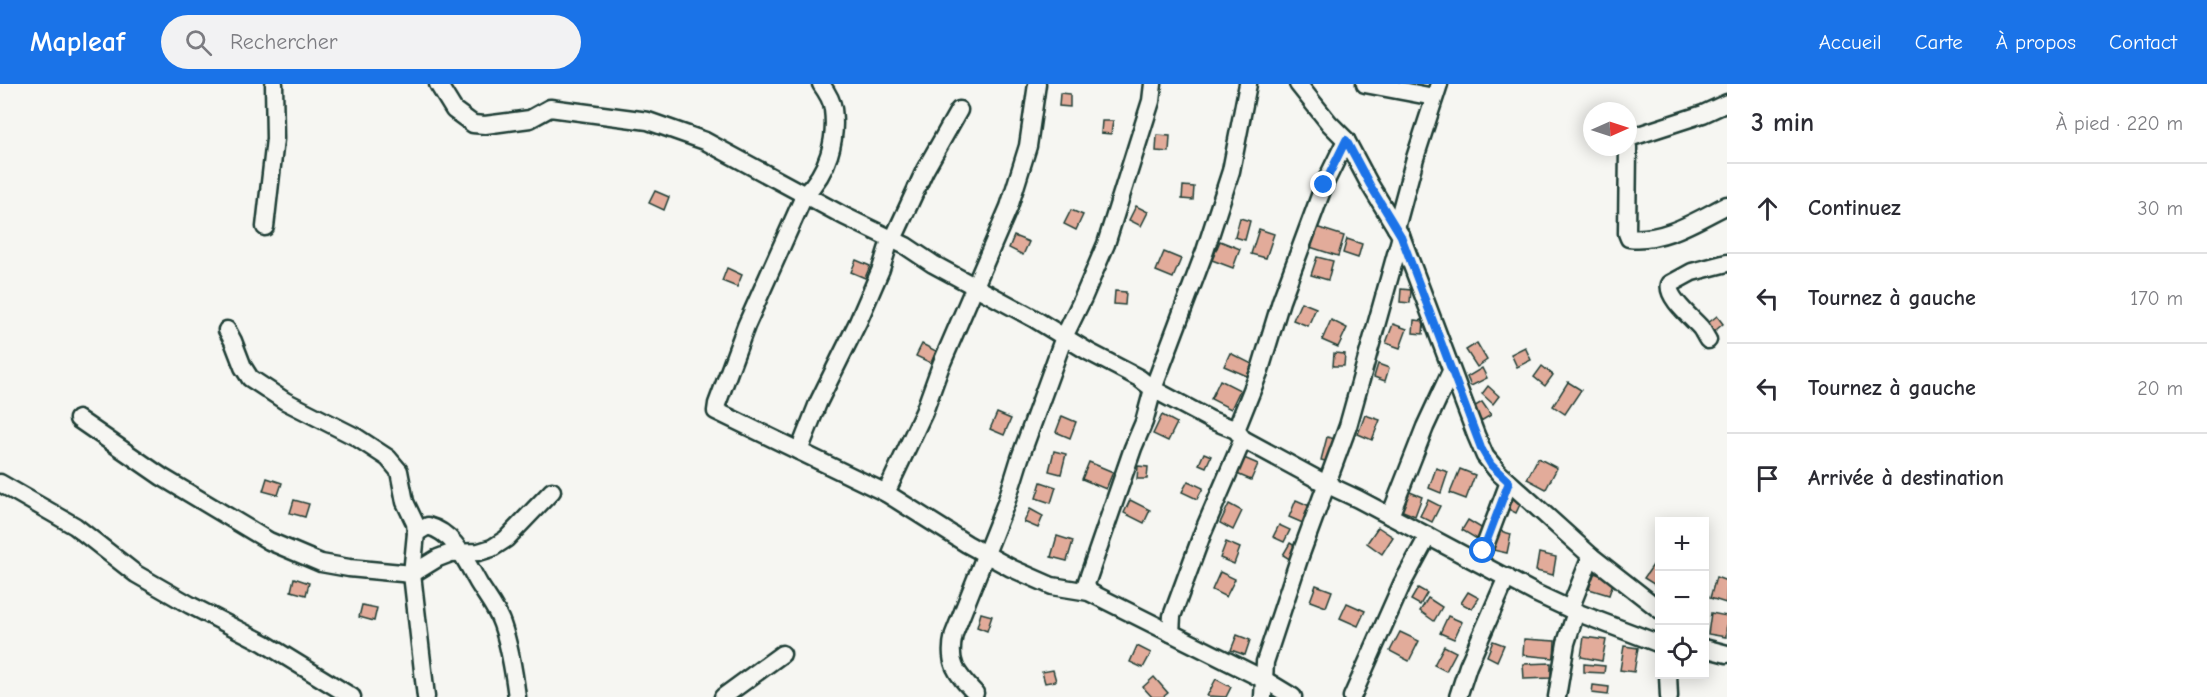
<!DOCTYPE html>
<html lang="fr">
<meta charset="utf-8">
<style>
:root{--surface:#fff;--page:#f2f2f3;--text:#2b2b33;--muted:#7c7c81;--line:#e1e1e2;--accent:#1a73e8}
body{margin:0;font-family:"Comic Neue",sans-serif;background:var(--page);color:var(--text)}
.controls{position:absolute;right:18px;bottom:18px;display:grid;overflow:hidden;border-radius:0px;box-shadow:0 3px 15px #0003}
.controls button{width:54px;height:54px;display:grid;place-items:center;padding:0;border:0;border-bottom:2px solid var(--line);background:var(--surface);color:var(--text);font:30px sans-serif}
.compass{position:absolute;left:1583px;top:18px;width:54px;height:54px;border-radius:50%;background:var(--surface);box-shadow:0 3px 15px #0003;rotate:87deg}
.stop{position:absolute;width:18px;height:18px;margin:-14px;border:4px solid #1a73e8;border-radius:50%;background:#fff}
.stop.end{background:#1a73e8;border-color:#fff;box-shadow:0 2px 6px #0008}
.list{margin:0;padding:0;list-style:none}
h2{display:flex;justify-content:space-between;align-items:center;height:78px;margin:0;padding:0 24px;font-size:26px}
h2 small{font-size:20px;font-weight:400;color:var(--muted)}
.list li{display:grid;grid-template-columns:39px 1fr auto;gap:18px;align-items:center;box-sizing:border-box;height:90px;padding:0 24px;border-top:2px solid var(--line)}
.list b{display:block;font-size:22px;white-space:nowrap}
.list em{font-size:20px;font-style:normal;color:var(--muted)}
.icon{flex:none;width:33px;height:33px;fill:none;stroke:currentColor;stroke-width:2;stroke-linecap:round;stroke-linejoin:round}
.map{position:relative;flex:none;width:1727px;height:613px;overflow:hidden}
header{display:flex;align-items:center;gap:36px;box-sizing:border-box;height:84px;padding:0 30px;background:var(--accent);color:#fff}
header strong{font-size:28px}
nav{display:flex;gap:33px;margin-inline-start:auto;font-size:21px}
.search{width:420px;height:54px;background:var(--page);display:flex;align-items:center;gap:15px;box-sizing:border-box;padding:0 21px;border-radius:33px;color:var(--muted);font-size:22px}
main{display:flex}
aside{flex:1;background:var(--surface)}
.map>svg:first-child{display:block}
.building{fill:#e2ab9a;stroke:#1f3d34;stroke-width:1.5}
.lines{fill:none;stroke-linecap:round;stroke-linejoin:round}
.minor-casing{stroke:#1f3d34;stroke-width:21}
.minor{stroke:#f6f6f2;stroke-width:16}
.route{stroke:#1a73e8;stroke-width:8}
</style>
<header>
<strong>Mapleaf</strong>
<div class="search"><svg class="icon" aria-label="search" viewBox="0 0 24 24"><circle cx="10" cy="10" r="6"/><path d="M15 15l6 6"/></svg>Rechercher</div>
<nav><a>Accueil</a><a>Carte</a><a>À propos</a><a>Contact</a></nav>
</header>
<main>
<div class="map">
<svg width="1727" height="613" viewBox="0 0 1727 613">
<rect width="100%" height="100%" fill="#f6f6f2"/>
<filter id="ink" filterUnits="userSpaceOnUse"><feTurbulence type="fractalNoise" baseFrequency=".0167" numOctaves="2"/><feDisplacementMap in="SourceGraphic" scale="12" xChannelSelector="R" yChannelSelector="G"/><feConvolveMatrix kernelMatrix="1 2 1 2 8 2 1 2 1" color-interpolation-filters="sRGB"/></filter>
<g filter="url(#ink)">
<g class="building">
<path d="M1060,9L1070,10V23L1059,22Z"/>
<path d="M1102,37H1113L1111,50L1101,49Z"/>
<path d="M1157,51L1170,52L1169,68L1156,67Z"/>
<path d="M1183,102L1194,103L1193,116L1182,115Z"/>
<path d="M655,107L669,113L664,126L649,119Z"/>
<path d="M1136,122L1148,128L1141,142L1129,136Z"/>
<path d="M1071,126L1083,131L1076,146L1064,140Z"/>
<path d="M1240,134L1250,137L1245,156L1235,153Z"/>
<path d="M1316,143L1344,152L1338,172L1310,163Z"/>
<path d="M1259,145L1274,150L1266,174L1251,170Z"/>
<path d="M1014,152L1029,158L1023,171L1009,164Z"/>
<path d="M1347,155L1362,160L1358,174L1343,169Z"/>
<path d="M1220,157L1240,165L1233,184L1212,176Z"/>
<path d="M1164,168L1181,175L1173,194L1156,187Z"/>
<path d="M1317,173L1333,177L1328,196L1311,191Z"/>
<path d="M856,176L870,182L865,194L851,188Z"/>
<path d="M727,184L742,191L737,203L722,197Z"/>
<path d="M1401,205L1411,206L1410,219L1400,218Z"/>
<path d="M1115,207L1126,208L1125,221L1114,220Z"/>
<path d="M1301,218L1316,224L1308,242L1293,236Z"/>
<path d="M1717,232L1723,240L1710,251L1703,243Z"/>
<path d="M1331,236L1347,244L1338,263L1322,256Z"/>
<path d="M1414,236L1424,237L1423,250L1413,249Z"/>
<path d="M1393,240L1407,245L1400,264L1386,259Z"/>
<path d="M1477,259L1487,276L1477,283L1466,266Z"/>
<path d="M922,260L936,267L931,279L916,272Z"/>
<path d="M1525,263L1531,276L1517,283L1511,270Z"/>
<path d="M1230,269L1252,280L1247,292L1224,282Z"/>
<path d="M1334,269L1345,270L1344,282H1333Z"/>
<path d="M1378,280L1389,284L1385,297L1374,293Z"/>
<path d="M1542,282L1553,291L1545,302L1534,293Z"/>
<path d="M1482,284L1487,294L1471,302L1467,293Z"/>
<path d="M1220,296L1240,306L1231,325L1211,315Z"/>
<path d="M1568,298L1581,306L1565,330L1553,322Z"/>
<path d="M1488,302L1499,312L1493,320L1482,310Z"/>
<path d="M1482,318L1491,331L1481,337L1472,324Z"/>
<path d="M997,329L1011,335L1004,351L990,345Z"/>
<path d="M1162,331L1177,339L1168,357L1153,350Z"/>
<path d="M1365,331L1380,336L1372,356L1358,350Z"/>
<path d="M1062,332L1076,338L1070,354L1056,348Z"/>
<path d="M1327,353L1339,356L1333,379L1321,376Z"/>
<path d="M1054,367L1066,370L1061,390L1049,387Z"/>
<path d="M1204,369L1211,372L1206,383L1199,380Z"/>
<path d="M1244,374L1258,380L1251,396L1237,390Z"/>
<path d="M1538,374L1557,384L1546,405L1527,395Z"/>
<path d="M1089,378L1113,388L1106,405L1082,395Z"/>
<path d="M1138,382L1148,383L1147,395H1137Z"/>
<path d="M1436,384L1448,388L1441,409L1429,404Z"/>
<path d="M1460,385L1475,391L1466,415L1450,409Z"/>
<path d="M267,394L282,399L278,411L263,407Z"/>
<path d="M1188,397L1203,404L1197,415L1182,408Z"/>
<path d="M1041,398L1056,403L1051,419L1036,414Z"/>
<path d="M1405,406L1422,413L1415,432L1398,425Z"/>
<path d="M1508,410L1522,416L1516,429L1502,422Z"/>
<path d="M294,416L309,420L305,433L290,429Z"/>
<path d="M1130,416L1150,426L1144,439L1124,429Z"/>
<path d="M1296,416L1312,423L1305,440L1289,433Z"/>
<path d="M1428,416L1440,422L1432,438L1420,432Z"/>
<path d="M1229,420L1242,427L1233,446L1220,439Z"/>
<path d="M1030,425L1043,432L1038,444L1024,438Z"/>
<path d="M1468,436L1483,445L1477,455L1462,446Z"/>
<path d="M1279,441L1290,446L1284,458L1273,453Z"/>
<path d="M1378,443L1393,453L1382,470L1367,459Z"/>
<path d="M1497,446L1511,450L1507,469L1493,466Z"/>
<path d="M1057,452L1073,457L1067,477L1051,473Z"/>
<path d="M1226,458L1240,464L1234,480L1220,474Z"/>
<path d="M1290,459L1298,464L1291,476L1283,471Z"/>
<path d="M1539,469L1556,473L1553,491L1536,487Z"/>
<path d="M1653,481L1660,485V504L1644,494Z"/>
<path d="M1220,488L1235,495L1226,513L1212,506Z"/>
<path d="M1594,489L1614,496L1609,511L1589,505Z"/>
<path d="M1716,493L1727,497L1726,519L1710,514Z"/>
<path d="M294,494L309,499L306,511L291,507Z"/>
<path d="M1316,501L1332,507L1326,523L1310,517Z"/>
<path d="M1418,504L1427,509L1420,521L1411,516Z"/>
<path d="M1468,508L1479,514L1472,525L1461,519Z"/>
<path d="M1428,514L1442,523L1434,537L1420,527Z"/>
<path d="M1347,519L1365,527L1358,542L1340,534Z"/>
<path d="M362,521L377,524L374,537L359,533Z"/>
<path d="M981,529L992,532L987,547L977,543Z"/>
<path d="M1711,529L1727,532L1726,553L1708,550Z"/>
<path d="M1448,532L1462,538L1454,555L1440,549Z"/>
<path d="M1400,548L1419,557L1409,577L1390,567Z"/>
<path d="M1237,551L1250,556L1245,571L1231,566Z"/>
<path d="M1584,553L1606,556L1602,577L1581,573Z"/>
<path d="M1524,555L1555,557L1554,574L1523,571Z"/>
<path d="M1493,557L1504,561L1497,577L1487,572Z"/>
<path d="M1137,562L1151,569L1143,584L1130,578Z"/>
<path d="M1444,562L1456,568L1446,587L1434,581Z"/>
<path d="M1624,562L1638,564L1634,588L1620,586Z"/>
<path d="M1704,570H1708L1709,589H1704Z"/>
<path d="M1551,579V594L1524,595L1523,580Z"/>
<path d="M1584,580L1605,582L1604,589L1584,588Z"/>
<path d="M1053,586L1056,597L1045,599L1042,588Z"/>
<path d="M1154,593L1168,609L1163,613H1152L1143,603Z"/>
<path d="M1216,595L1231,603L1226,613L1207,612Z"/>
<path d="M1593,601L1609,603L1608,611L1592,609Z"/>
</g>
<g class="lines">
<g class="minor-casing">
<g id="minor">
<path d="M438,0L454,26L473,40L485,41L530,35L550,24L648,37L705,57L844,132L906,162L933,180L1033,234L1089,268L1139,294L1153,305L1211,336L1236,346L1243,355L1328,401L1358,415L1535,509L1576,528L1660,560"/>
<path d="M821,0C826,7 832,16 833,25C837,56 828,88 805,110L746,242L717,320L716,327L886,409L967,460L1011,484L1052,502L1089,508L1265,596L1293,613"/>
<path d="M1298,0L1329,39L1346,56L1370,101L1401,152L1476,351L1485,372L1499,389L1591,472L1660,526"/>
<path d="M1365,0L1434,13"/>
<path d="M1628,56L1629,54L1703,30L1727,19"/>
<path d="M1628,63L1627,149L1629,154C1664,158 1697,136 1727,121"/>
<path d="M265,143L275,55L274,0"/>
<path d="M1396,144L1415,74L1439,0"/>
<path d="M227,246L233,257L243,283L250,294L285,317L356,353L388,374L399,387L405,418L415,439L416,449L412,490L426,613"/>
<path d="M1708,256C1705,252 1703,246 1700,243C1692,234 1666,213 1670,200L1692,188L1727,179"/>
<path d="M78,335L162,393L269,457L321,479L349,484L412,490L438,474L451,469L479,468L492,464L506,455L552,407"/>
<path d="M1236,346L1260,286L1281,217L1324,101L1346,56"/>
<path d="M799,367L818,319L858,238L881,185L890,156L895,151L925,86L959,26"/>
<path d="M0,399L75,442L136,490L190,521L264,559L352,613"/>
<path d="M886,409L924,328L941,281L1009,123L1028,62L1037,0"/>
<path d="M1390,432L1425,343L1451,287"/>
<path d="M416,449L428,442C455,449 466,478 479,500C487,513 497,525 502,540C510,563 514,589 517,613"/>
<path d="M1478,477L1483,467L1509,398"/>
<path d="M1089,508L1086,500L1133,364L1144,338L1153,305L1205,167L1231,87L1248,0"/>
<path d="M1570,525L1591,472"/>
<path d="M1171,549L1172,532L1203,448L1243,355"/>
<path d="M1704,564L1727,570"/>
<path d="M1668,590L1669,613"/>
<path d="M975,609C956,589 947,579 954,550L1006,419L1020,374L1064,253L1083,214L1106,160L1151,17L1153,0"/>
<path d="M723,613L782,570"/>
<path d="M1263,613L1265,578L1299,475L1348,342L1401,152"/>
<path d="M1352,613L1402,500L1428,452"/>
<path d="M1458,613L1468,582L1507,493"/>
<path d="M1557,613L1566,559L1576,528"/>
</g>
</g>
<use href="#minor" class="minor"/>
</g>
</g>
<g class="lines" filter="url(#ink)">
<path class="route" d="M1324,101L1346,56L1370,101L1401,152L1481,364L1491,381L1509,398L1483,467"/>
</g>
</svg>
<div class="controls">
<button>+</button>
<button>−</button>
<button><svg class="icon" aria-label="locate" viewBox="0 0 24 24"><circle cx="12" cy="12" r="6"/><path d="M12 2v4M12 18v4M2 12h4M18 12h4"/></svg></button>
</div>
<svg class="compass" viewBox="-18 -18 36 36"><path d="M0-13l5 13h-10z" fill="#e53935"/><path d="M0 13l5-13h-10z" fill="#7c7c81"/></svg>
<div class="stop" style="left:1483px;top:467px"></div>
<div class="stop end" style="left:1324px;top:101px"></div>
</div>
<aside>
<h2>3 min<small>À pied · 220 m</small></h2>
<ul class="list">
<li><svg class="icon" aria-label="ahead" viewBox="0 0 24 24"><path d="M12 20V5M6 11l6-6 6 6"/></svg><div><b>Continuez</b></div><em>30 m</em></li>
<li><svg class="icon" aria-label="left" viewBox="0 0 24 24"><path d="M17 20v-9H6M10 6l-5 5 5 5"/></svg><div><b>Tournez à gauche</b></div><em>170 m</em></li>
<li><svg class="icon" aria-label="left" viewBox="0 0 24 24"><path d="M17 20v-9H6M10 6l-5 5 5 5"/></svg><div><b>Tournez à gauche</b></div><em>20 m</em></li>
<li><svg class="icon" aria-label="arrive" viewBox="0 0 24 24"><path d="M6 21V4h12l-3 4 3 4H6"/></svg><div><b>Arrivée à destination</b></div></li>
</ul>
</aside>
</main>
